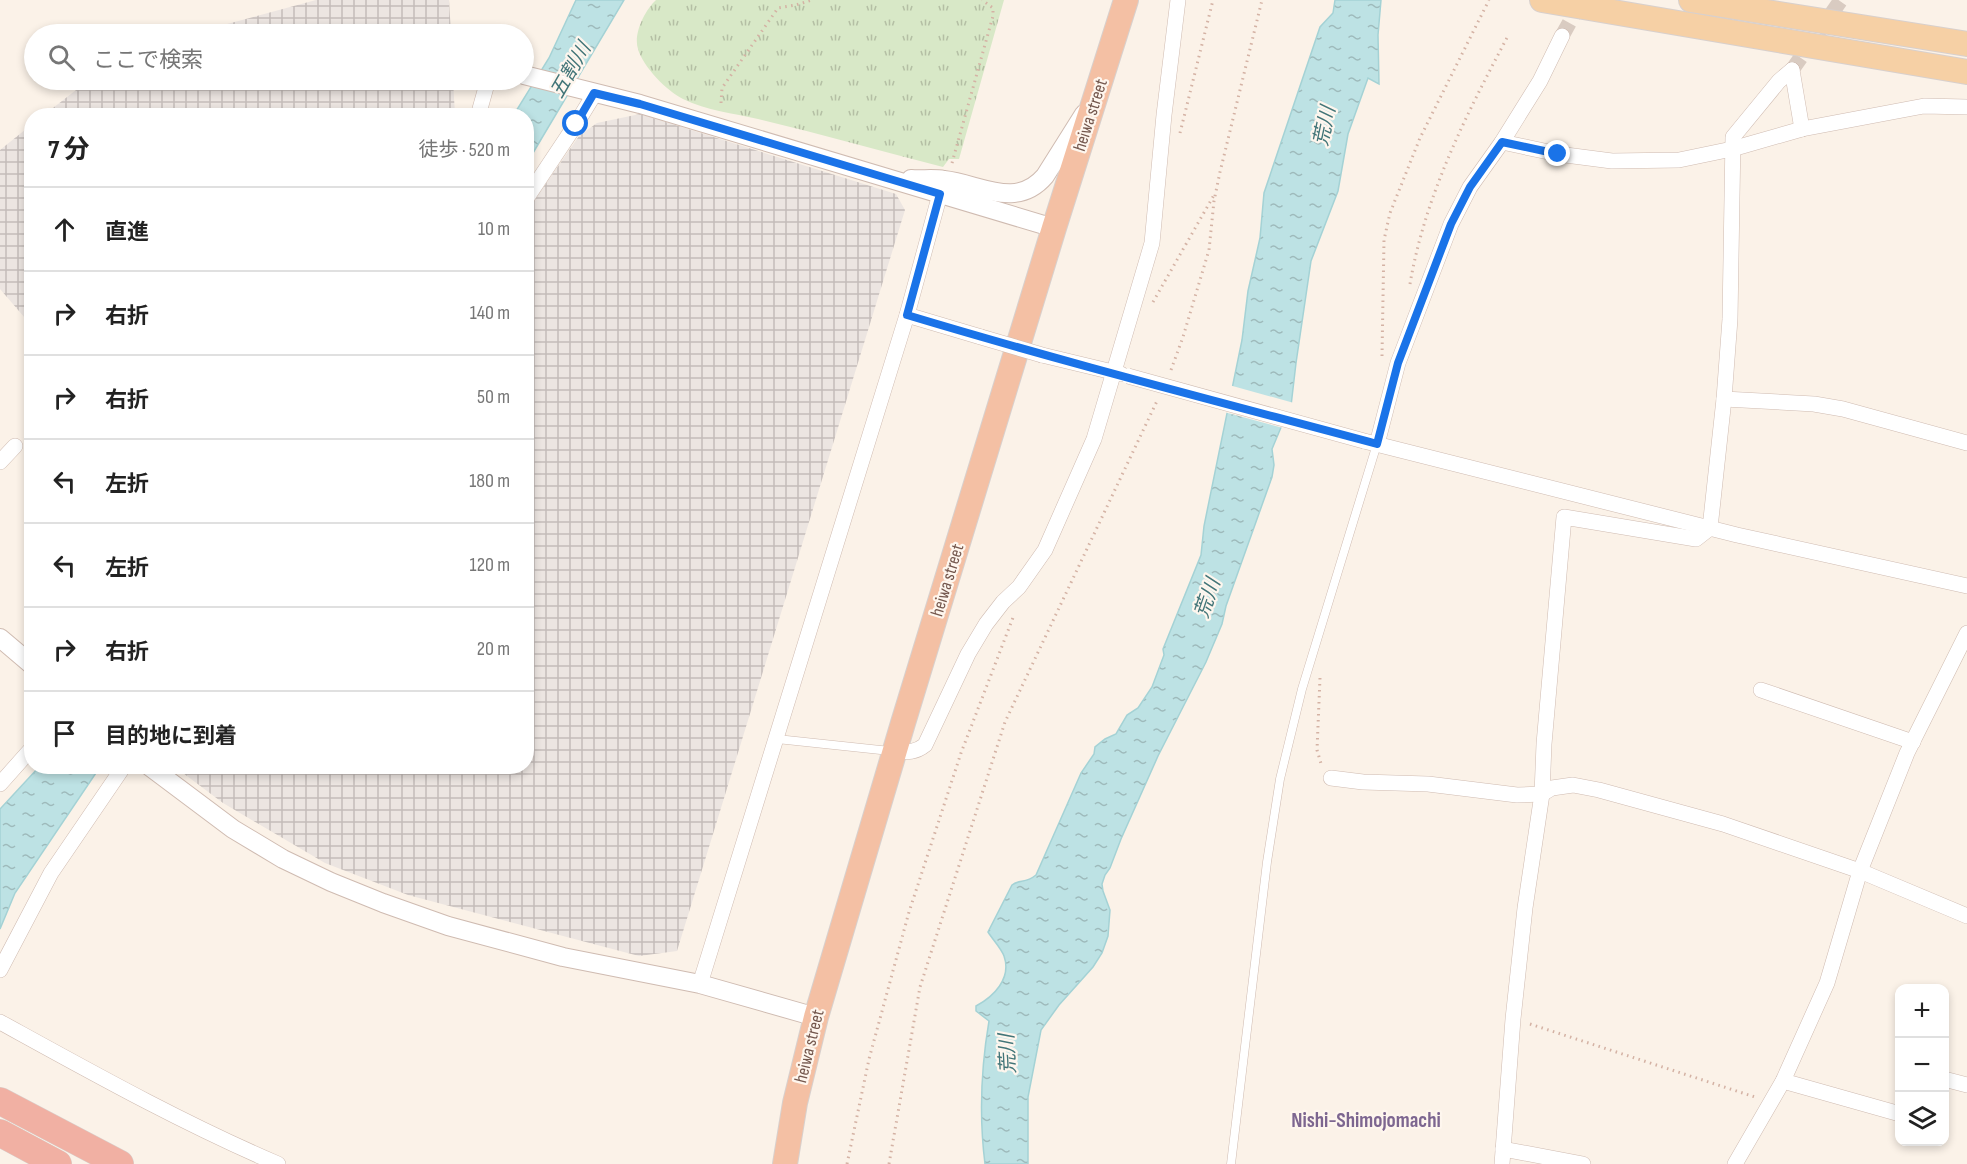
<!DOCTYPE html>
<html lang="ja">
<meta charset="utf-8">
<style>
:root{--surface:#fff;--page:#f2f2f2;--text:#222;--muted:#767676;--line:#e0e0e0}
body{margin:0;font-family:"Sofia Sans Condensed","Noto Sans JP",sans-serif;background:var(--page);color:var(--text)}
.controls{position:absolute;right:18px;bottom:18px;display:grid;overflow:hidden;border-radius:12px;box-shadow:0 3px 9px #0003}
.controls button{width:54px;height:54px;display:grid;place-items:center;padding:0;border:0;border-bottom:2px solid var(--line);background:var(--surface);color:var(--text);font:30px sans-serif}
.stop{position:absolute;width:18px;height:18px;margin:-14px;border:4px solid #1a73e8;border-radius:50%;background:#fff}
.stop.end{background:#1a73e8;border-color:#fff;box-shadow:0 2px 6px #0008}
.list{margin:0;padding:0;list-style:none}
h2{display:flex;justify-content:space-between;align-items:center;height:78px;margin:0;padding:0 24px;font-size:26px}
h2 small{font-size:20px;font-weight:400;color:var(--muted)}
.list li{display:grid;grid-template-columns:39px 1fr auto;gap:18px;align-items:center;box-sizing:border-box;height:84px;padding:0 24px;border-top:2px solid var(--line)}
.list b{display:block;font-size:22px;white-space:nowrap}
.list em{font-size:20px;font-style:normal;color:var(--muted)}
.icon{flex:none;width:33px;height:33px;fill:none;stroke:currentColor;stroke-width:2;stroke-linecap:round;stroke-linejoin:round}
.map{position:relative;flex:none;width:1967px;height:1164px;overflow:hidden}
.search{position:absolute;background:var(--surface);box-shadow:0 3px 9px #0003;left:24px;top:24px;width:510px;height:66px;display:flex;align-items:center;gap:15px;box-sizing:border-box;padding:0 21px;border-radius:33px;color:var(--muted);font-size:22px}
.panel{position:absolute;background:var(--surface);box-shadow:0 3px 9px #0003;left:24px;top:108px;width:510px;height:666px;border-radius:24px}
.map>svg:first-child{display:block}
.industrial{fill:url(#industrial-grid)}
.grass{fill:url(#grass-tufts)}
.water{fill:url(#water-ripples);stroke:#a4d2d5;stroke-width:1.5}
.pier{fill:#fbf2e8}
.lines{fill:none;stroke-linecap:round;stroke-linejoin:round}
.minor-tunnel{stroke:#d9cbc1;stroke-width:15;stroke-dasharray:15 8;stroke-linecap:butt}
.service-casing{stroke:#cfbbb1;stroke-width:9}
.minor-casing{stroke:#cfbbb1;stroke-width:16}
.tertiary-casing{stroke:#cfbbb1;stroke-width:20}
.primary-casing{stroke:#d8d0cd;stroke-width:26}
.trunk-casing{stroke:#d8d0cd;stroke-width:26}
.motorway-casing{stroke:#d8d0cd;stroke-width:28}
.path{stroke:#d4b2a4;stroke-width:3;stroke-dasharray:1.5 4.5;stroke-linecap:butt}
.service{stroke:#fff;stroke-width:8}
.minor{stroke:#fff;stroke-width:15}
.tertiary{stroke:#fff;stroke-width:18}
.primary{stroke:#f6d0a5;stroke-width:24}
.trunk{stroke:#f4c0a4;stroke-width:24}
.motorway{stroke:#f1b0a3;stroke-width:27}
.minor-bridge-casing{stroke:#cfbbb1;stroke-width:16;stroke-linecap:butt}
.minor-bridge{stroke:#fff;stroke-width:15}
.route{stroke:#1a73e8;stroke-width:8}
.labels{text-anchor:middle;stroke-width:4.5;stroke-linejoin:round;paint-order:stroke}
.street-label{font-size:18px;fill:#74574d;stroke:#fef6ee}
.water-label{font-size:20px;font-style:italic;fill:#427578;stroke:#fef6ee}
.quarter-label{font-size:21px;font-weight:bold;fill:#7d6690;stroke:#fef6ee}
</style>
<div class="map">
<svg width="1967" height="1164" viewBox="0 0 1967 1164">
<defs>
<pattern id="industrial-grid" width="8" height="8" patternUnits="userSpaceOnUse" patternTransform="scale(1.5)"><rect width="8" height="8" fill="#ece5e1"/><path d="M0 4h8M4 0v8" fill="none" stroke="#c4bcb9"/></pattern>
<pattern id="grass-tufts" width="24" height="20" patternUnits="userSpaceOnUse" patternTransform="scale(1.5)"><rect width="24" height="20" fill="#d8e8c7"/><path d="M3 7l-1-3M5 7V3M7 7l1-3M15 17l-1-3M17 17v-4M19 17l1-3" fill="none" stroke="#b4bfa4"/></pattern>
<pattern id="water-ripples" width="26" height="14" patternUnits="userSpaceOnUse" patternTransform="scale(1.5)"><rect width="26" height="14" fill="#bde2e4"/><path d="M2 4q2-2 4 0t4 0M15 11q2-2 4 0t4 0" fill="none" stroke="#9ebabb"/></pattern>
</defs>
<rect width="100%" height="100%" fill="#fbf2e8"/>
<g class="industrial">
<path d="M316,0H449L451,34H190Z"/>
<path d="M93,80H453L455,115H44L85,83Z"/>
<path d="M640,114L896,194L905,210L677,951L639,956L408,895L325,863L223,803L175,767L526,766L527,211L579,136L597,123Z"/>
<path d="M31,125V325L0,289V150Z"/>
</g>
<path class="grass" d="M656,0H1004L959,159H949L943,167C882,151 820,134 758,119C733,113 707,111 683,99C667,91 643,67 638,49C633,34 645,10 656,0Z"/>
<g class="water">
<path d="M576,0H624L527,163L526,116H513L549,58Z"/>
<path d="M1335,0H1381L1378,35L1379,84L1368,78L1348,134L1338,191L1311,261L1296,363L1289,423L1282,425L1272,449L1274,465L1272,477L1226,606L1222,624L1206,662L1158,756L1121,839L1110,868L1105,875L1102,884L1103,891L1110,910L1108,936L1102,953L1093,967L1059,1005L1041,1030L1028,1097V1164H985C979,1116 981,1068 989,1021L976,1011V1006C993,997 1012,979 1004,956C1001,948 993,940 988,932L1012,885C1020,879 1025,884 1036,875L1081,773L1094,754L1095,747L1105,739L1116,734L1127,715L1138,708L1152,687L1164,655L1163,649L1201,555L1204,526L1242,340L1248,291L1260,238L1264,193L1320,27L1333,13Z"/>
<path d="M39,767H100L15,893L0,929V809Z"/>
</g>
<path class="pier" d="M1229,385L1294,403L1292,424L1289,428H1283L1224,412Z"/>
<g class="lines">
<g class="minor-tunnel">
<path d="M1562,36L1582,0"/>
<path d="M1792,70L1841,0"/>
</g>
<g class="service-casing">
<g id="service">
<path d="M777,739L890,751"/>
<path d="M1231,1164L1267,862L1280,779L1302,689L1377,444"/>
</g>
</g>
<g class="minor-casing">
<g id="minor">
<path d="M1792,70L1802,129"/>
<path d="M478,116L488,80"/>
<path d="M1502,142L1558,154L1612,161L1679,160L1732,149L1802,129L1924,106L1967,107"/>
<path d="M526,199L576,124L595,93"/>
<path d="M907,315L981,337"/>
<path d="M1042,355L1121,374"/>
<path d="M1724,399L1814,404L1843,409L1967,443"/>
<path d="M1364,441L1737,535L1967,586"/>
<path d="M1377,444L1398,363L1451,224L1470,187L1502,142L1540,81L1562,36"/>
<path d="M0,462L15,446"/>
<path d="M1761,690L1913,742"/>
<path d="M895,751C907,752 915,753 925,745L968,654L986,624L1003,602L1019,587L1045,550L1094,439L1152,243L1164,115L1178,0"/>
<path d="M1331,778L1363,782L1428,784L1517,795L1542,794L1552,788L1573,785L1599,790L1723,824L1860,871L1967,916"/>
<path d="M0,784L32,748"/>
<path d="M0,970L51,873L124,766"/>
<path d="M700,984L907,315L940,194"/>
<path d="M0,1022C91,1072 182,1123 278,1164"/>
<path d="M1944,1079L1967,1085"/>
<path d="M1783,1081L1900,1114"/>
<path d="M1503,1149L1583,1164"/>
<path d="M1502,1164L1513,1019L1525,908L1542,794L1544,744L1564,517L1696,539L1710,528L1724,399L1730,319L1733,137L1779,81L1792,70"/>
<path d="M1735,1164L1783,1081L1827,983L1860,871L1907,753L1967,633"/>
</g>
</g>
<g class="tertiary-casing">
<g id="tertiary">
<path d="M524,75L640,104L1054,228"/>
<path d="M911,179C922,180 933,178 944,180C980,184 1016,210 1045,176L1084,114"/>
<path d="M0,638L32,665"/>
<path d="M149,766L233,829L283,859L331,882L383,903L448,926L563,957L700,984L816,1017"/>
</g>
</g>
<g class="primary-casing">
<g id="primary">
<path d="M1542,0L1967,72"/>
<path d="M1691,0L1967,44"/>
</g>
</g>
<g class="trunk-casing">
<path id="trunk" d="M785,1164L795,1103L816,1017L903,723L1054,228L1126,0"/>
</g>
<g class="motorway-casing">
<g id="motorway">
<path d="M0,1101L120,1164"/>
<path d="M0,1133L58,1164"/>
</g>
</g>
<g class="path">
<path d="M721,103L722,88L778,8L796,5L812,0"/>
<path d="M1180,133L1213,0"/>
<path d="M952,163L993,16V8L982,0"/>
<path d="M1410,284C1425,195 1467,113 1509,34"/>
<path d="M1153,302L1214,195"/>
<path d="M1382,356L1384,240L1390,213L1420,138L1489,0"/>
<path d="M1171,370L1183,337L1209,250L1214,201L1220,172L1262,0"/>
<path d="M1320,678L1317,750L1322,767"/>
<path d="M1530,1024L1755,1097"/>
<path d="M847,1164L869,1059L909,912L961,753L1014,615"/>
<path d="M889,1164L920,987L1005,722L1157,401"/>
</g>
<use href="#service" class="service"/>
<use href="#minor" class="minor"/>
<use href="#tertiary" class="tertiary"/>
<use href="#primary" class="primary"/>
<use href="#trunk" class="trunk"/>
<use href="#motorway" class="motorway"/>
<g class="minor-bridge-casing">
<g id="minor-bridge">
<path d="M981,337L1042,355"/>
<path d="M1128,376L1364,441"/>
</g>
</g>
<use href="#minor-bridge" class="minor-bridge"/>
</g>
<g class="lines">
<path class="route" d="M576,124L594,93L640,104L940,194L907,315C1063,362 1220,402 1377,444L1398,363L1451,224L1470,187L1502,142L1558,154"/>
</g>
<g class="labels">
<g class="street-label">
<text transform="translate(1090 115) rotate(-72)" y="6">heiwa street</text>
<text transform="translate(947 580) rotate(-73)" y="6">heiwa street</text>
<text transform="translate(809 1046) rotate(-76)" y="6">heiwa street</text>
</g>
<g class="water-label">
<text transform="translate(570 70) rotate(-60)" y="7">五割川</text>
<text transform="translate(1324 126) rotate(-78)" y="7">荒川</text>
<text transform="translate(1207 598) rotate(-71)" y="7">荒川</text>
<text transform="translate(1007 1054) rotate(-93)" y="7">荒川</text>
</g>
<g class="quarter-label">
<text x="1366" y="1127">Nishi-Shimojomachi</text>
</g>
</g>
</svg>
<div class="controls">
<button>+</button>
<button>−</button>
<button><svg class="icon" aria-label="layers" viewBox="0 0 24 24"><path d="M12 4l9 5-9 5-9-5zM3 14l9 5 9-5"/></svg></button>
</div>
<div class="stop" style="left:576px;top:124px"></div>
<div class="stop end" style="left:1558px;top:154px"></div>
<div class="search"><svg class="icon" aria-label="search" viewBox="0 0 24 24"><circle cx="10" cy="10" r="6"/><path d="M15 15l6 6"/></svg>ここで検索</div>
<section class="panel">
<h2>7 分<small>徒歩 · 520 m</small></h2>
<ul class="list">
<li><svg class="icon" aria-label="ahead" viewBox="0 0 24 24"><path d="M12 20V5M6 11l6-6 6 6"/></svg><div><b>直進</b></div><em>10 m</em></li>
<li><svg class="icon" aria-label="right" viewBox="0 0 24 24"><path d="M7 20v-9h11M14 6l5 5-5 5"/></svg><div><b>右折</b></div><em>140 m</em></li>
<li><svg class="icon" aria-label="right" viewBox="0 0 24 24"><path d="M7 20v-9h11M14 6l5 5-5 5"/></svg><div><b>右折</b></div><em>50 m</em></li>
<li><svg class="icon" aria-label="left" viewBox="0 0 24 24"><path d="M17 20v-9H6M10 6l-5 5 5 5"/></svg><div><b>左折</b></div><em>180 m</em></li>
<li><svg class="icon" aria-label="left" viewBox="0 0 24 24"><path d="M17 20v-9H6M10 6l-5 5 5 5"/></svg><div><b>左折</b></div><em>120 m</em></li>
<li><svg class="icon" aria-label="right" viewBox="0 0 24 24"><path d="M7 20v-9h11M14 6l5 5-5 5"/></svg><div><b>右折</b></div><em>20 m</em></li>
<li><svg class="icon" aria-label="arrive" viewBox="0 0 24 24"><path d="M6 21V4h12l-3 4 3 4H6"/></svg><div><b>目的地に到着</b></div></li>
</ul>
</section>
</div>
